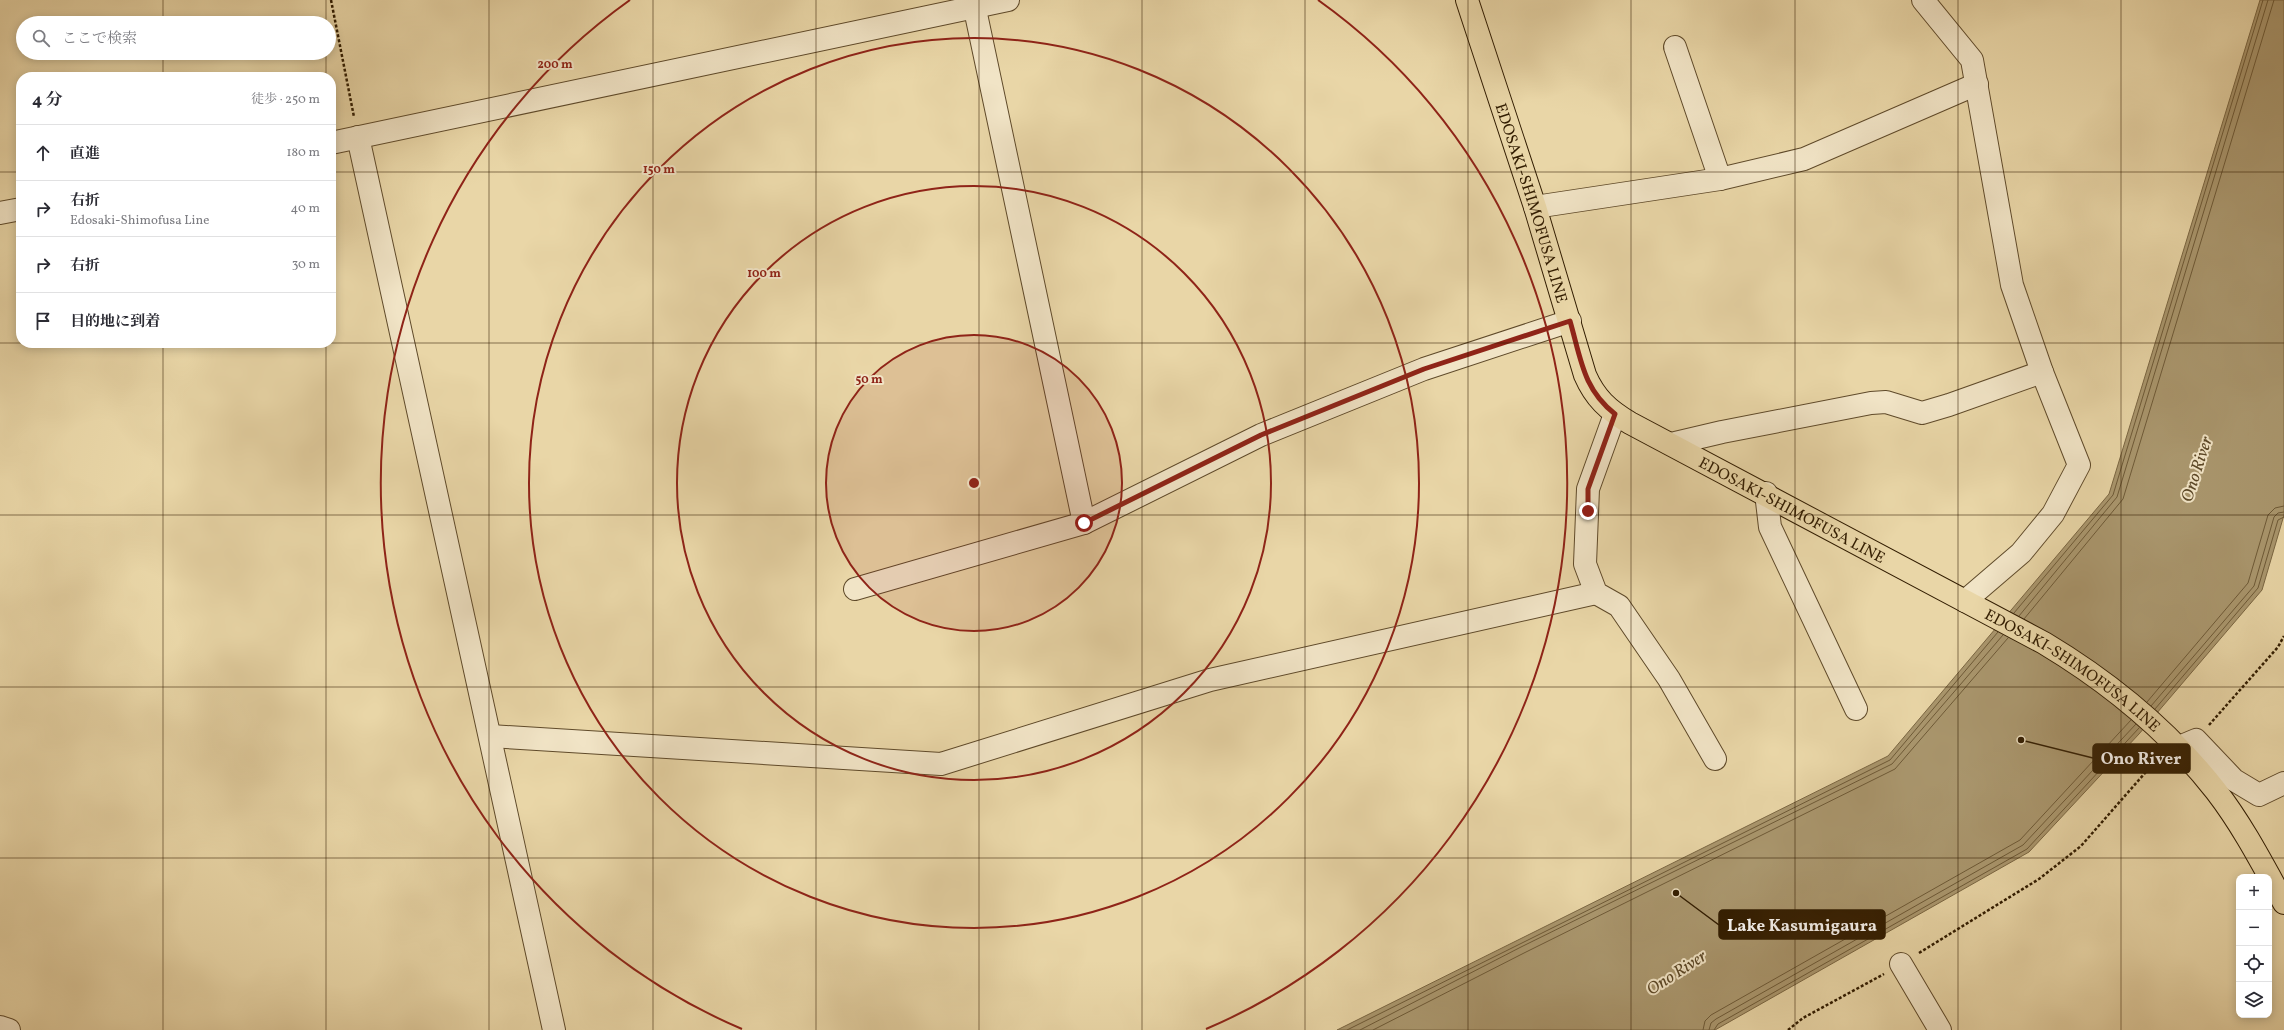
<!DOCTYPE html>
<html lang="ja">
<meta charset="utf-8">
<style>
:root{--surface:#fff;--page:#f2f2f3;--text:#2b2b33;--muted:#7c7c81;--line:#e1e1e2}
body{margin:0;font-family:Vollkorn,"Noto Serif JP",serif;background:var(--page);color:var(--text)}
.controls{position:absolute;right:12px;bottom:12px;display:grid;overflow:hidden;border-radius:8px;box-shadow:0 2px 10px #0003}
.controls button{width:36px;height:36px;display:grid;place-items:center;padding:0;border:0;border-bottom:1px solid var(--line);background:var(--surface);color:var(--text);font:20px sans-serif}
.stop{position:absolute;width:12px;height:12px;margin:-9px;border:3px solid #8f2418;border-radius:50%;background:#fff}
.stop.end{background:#8f2418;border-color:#fff;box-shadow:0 1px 4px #0008}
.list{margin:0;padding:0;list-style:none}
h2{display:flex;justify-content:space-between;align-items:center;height:52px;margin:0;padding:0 16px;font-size:17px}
h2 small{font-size:13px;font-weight:400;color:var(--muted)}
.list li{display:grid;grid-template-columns:26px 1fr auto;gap:12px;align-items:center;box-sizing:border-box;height:56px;padding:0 16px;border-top:1px solid var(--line)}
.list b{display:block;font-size:15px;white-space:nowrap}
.list p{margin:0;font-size:13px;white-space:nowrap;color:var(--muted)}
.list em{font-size:13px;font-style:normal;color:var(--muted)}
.icon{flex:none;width:22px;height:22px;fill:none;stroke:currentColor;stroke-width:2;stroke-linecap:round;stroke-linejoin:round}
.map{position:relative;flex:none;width:2284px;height:1030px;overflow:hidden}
.search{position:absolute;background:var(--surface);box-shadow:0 2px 10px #0003;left:16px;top:16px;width:320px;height:44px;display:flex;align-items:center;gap:10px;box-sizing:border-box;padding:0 14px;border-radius:22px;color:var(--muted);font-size:15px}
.panel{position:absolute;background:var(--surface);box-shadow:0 2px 10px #0003;left:16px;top:72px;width:320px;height:276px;border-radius:16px}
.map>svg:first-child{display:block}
.water{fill:#aa976e;stroke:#7a6642}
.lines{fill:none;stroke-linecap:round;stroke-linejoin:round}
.shore{stroke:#6e5a37;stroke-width:1}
.minor-casing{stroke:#5f4a2a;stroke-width:24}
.major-casing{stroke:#311c00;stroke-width:24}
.path{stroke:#311c00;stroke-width:2.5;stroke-dasharray:3 2;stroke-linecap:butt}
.minor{stroke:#f1e4c6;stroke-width:22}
.major{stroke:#e9d6a7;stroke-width:22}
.route{stroke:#8f2418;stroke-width:5}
.grid{fill:none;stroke:#311c00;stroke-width:1;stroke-opacity:0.55}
.ring{fill:none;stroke:#8f2418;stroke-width:2}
.labels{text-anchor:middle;stroke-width:4;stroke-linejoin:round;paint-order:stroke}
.street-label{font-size:16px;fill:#311c00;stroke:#f1e4c6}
.water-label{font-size:17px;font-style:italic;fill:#5b4726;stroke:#f1e4c6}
.centre{fill:#8f2418;stroke:#f1e4c6;stroke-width:2}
.ring-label{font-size:12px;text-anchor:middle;font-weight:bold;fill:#8f2418;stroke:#f1e4c6;stroke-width:4;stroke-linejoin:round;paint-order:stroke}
.leader{fill:none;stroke:#311c00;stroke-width:1.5}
.callout-dot{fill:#311c00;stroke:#f1e4c6;stroke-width:1.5}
.callout{fill:#311c00;stroke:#311c00;stroke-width:1.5}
.callout-label{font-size:17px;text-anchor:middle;font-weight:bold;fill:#fff}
</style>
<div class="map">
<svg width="2284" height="1030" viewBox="0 0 2284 1030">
<rect width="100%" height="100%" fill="#e9d6a7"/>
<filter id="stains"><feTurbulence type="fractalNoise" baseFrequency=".005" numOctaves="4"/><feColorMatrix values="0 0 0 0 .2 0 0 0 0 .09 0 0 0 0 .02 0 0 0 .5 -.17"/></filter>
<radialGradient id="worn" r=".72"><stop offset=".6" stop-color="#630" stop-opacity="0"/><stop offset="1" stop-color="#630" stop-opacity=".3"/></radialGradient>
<path class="water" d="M2260,0H2284V515L2262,590L2139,734L2029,852L1715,1030H1337L1888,756L2109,494Z"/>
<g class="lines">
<g class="shore">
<path d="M2014,613L2113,495L2263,0"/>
<path d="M2019,616L2117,497L2268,0"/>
<path d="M2024,619L2123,499L2274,0"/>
<path d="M2147,702L2248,583L2268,515L2275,508L2284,506"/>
<path d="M2151,706L2254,586L2274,517L2278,513L2284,512"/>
<path d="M2155,709L2258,588L2278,520L2284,517"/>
<path d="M1347,1030L1890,760L1998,632"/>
<path d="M1360,1030L1521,947L1892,764L2003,635"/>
<path d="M1373,1030L1524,953L1895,769L2008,638"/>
<path d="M1703,1030L1705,1021L1711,1015L2020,840L2131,720"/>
<path d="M1709,1030L1711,1023L1716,1019L2023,845L2136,724"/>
<path d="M1714,1030L1718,1024L2027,849L2139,728"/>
</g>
<g class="minor-casing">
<g id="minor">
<path d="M973,0L1084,523"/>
<path d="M1923,0L1972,60L2012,285L2042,372L2079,465L2053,514L2021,553L1965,601"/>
<path d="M1675,47L1720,179"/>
<path d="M358,137L554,1030"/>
<path d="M331,143L1008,0"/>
<path d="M1535,207L1720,179L1804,159L1977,84"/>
<path d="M0,213L21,209"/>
<path d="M1615,414L1588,489L1585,564L1596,593L1619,606L1669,679L1715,759"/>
<path d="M1671,444L1722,432L1871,403L1886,402L1922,413L1949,405L2042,372"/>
<path d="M1766,493L1770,527L1856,709"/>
<path d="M855,589L1084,523L1261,435L1424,369L1570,321"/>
<path d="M490,736L941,764L1210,680L1596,593"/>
<path d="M2177,748L2196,740L2234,780L2259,795L2284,783"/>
<path d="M1901,964L1940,1030"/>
<path d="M0,1027L9,1030"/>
</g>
</g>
<g class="major-casing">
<g id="major">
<path id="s1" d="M1467,0L1535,207L1585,375C1595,398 1608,410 1630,423L2044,643C2109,682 2169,731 2216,791C2243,826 2263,865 2284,903"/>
</g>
</g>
<g class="path">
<path d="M331,0L354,117"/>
<path d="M2209,725L2278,647L2284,636"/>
<path d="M1919,953L2039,879L2081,846L2159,757"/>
<path d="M1788,1030L1803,1018L1884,974"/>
</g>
<use href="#minor" class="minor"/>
<use href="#major" class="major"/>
</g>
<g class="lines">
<path class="route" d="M1084,523L1261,435L1424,369L1570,321C1581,359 1583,389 1615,414L1588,489V511"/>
</g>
<path class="grid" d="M163,0V23M326,0V23M489,0V1030M653,0V1030M816,0V1030M979,0V1030M1142,0V1030M1305,0V1030M1468,0V1030M1631,0V1030M1795,0V1030M1958,0V1030M2121,0V1030M163,53V77M326,53V77M0,172H21M331,172H2284M0,343H2284M163,343V1030M326,343V1030M0,515H2284M0,687H2284M0,858H2284"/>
<circle cx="974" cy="483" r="148" fill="#8f2418" fill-opacity=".12"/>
<g class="ring">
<circle cx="974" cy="483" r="148"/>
<circle cx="974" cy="483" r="297"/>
<circle cx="974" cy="483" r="445"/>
<path d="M742 1029A593 593 0 0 1 630 0M1318 0A593 593 0 0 1 1206 1029"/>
</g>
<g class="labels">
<g class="street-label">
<text dy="6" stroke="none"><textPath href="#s1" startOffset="213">EDOSAKI-SHIMOFUSA LINE</textPath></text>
<text dy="6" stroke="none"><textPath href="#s1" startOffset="644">EDOSAKI-SHIMOFUSA LINE</textPath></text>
<text dy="6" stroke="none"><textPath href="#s1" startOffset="968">EDOSAKI-SHIMOFUSA LINE</textPath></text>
</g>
<g class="water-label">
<text transform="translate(2196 469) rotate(-72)" y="6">Ono River</text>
<text transform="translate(1676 972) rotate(-33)" y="6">Ono River</text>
</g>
</g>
<circle cx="974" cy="483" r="6" class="centre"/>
<g class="ring-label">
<text x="555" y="68">200 m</text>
<text x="659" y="173">150 m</text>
<text x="764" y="277">100 m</text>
<text x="869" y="383">50 m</text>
</g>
<path class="leader" d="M2021 740L2093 758M1676 893L1719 925"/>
<g class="callout-dot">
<circle cx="2021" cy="740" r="4"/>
<circle cx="1676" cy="893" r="4"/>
</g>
<g class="callout">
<rect x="2093" y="744" width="97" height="29" rx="4"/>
<rect x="1719" y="910" width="166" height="29" rx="4"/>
</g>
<g class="callout-label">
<text x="2141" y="764">Ono River</text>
<text x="1802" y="931">Lake Kasumigaura</text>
</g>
<rect width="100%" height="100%" filter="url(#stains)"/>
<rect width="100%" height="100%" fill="url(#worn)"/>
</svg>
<div class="controls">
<button>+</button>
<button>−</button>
<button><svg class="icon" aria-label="locate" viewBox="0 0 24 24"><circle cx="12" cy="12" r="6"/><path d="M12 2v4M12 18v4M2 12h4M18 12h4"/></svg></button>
<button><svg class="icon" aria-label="layers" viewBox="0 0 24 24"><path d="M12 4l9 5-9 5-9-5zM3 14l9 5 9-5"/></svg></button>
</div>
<div class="stop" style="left:1084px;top:523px"></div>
<div class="stop end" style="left:1588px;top:511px"></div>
<div class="search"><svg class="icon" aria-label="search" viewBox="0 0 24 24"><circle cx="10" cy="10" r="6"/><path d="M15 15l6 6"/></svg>ここで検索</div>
<section class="panel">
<h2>4 分<small>徒歩 · 250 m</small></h2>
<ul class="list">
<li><svg class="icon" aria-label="ahead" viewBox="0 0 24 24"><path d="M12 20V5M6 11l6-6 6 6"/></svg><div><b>直進</b></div><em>180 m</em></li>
<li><svg class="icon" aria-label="right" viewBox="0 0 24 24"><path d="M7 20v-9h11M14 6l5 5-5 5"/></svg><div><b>右折</b><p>Edosaki-Shimofusa Line</p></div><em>40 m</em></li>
<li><svg class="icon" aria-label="right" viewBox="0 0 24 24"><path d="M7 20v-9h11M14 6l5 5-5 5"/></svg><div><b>右折</b></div><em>30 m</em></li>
<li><svg class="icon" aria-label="arrive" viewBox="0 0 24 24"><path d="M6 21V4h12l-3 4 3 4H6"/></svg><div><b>目的地に到着</b></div></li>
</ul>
</section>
</div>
